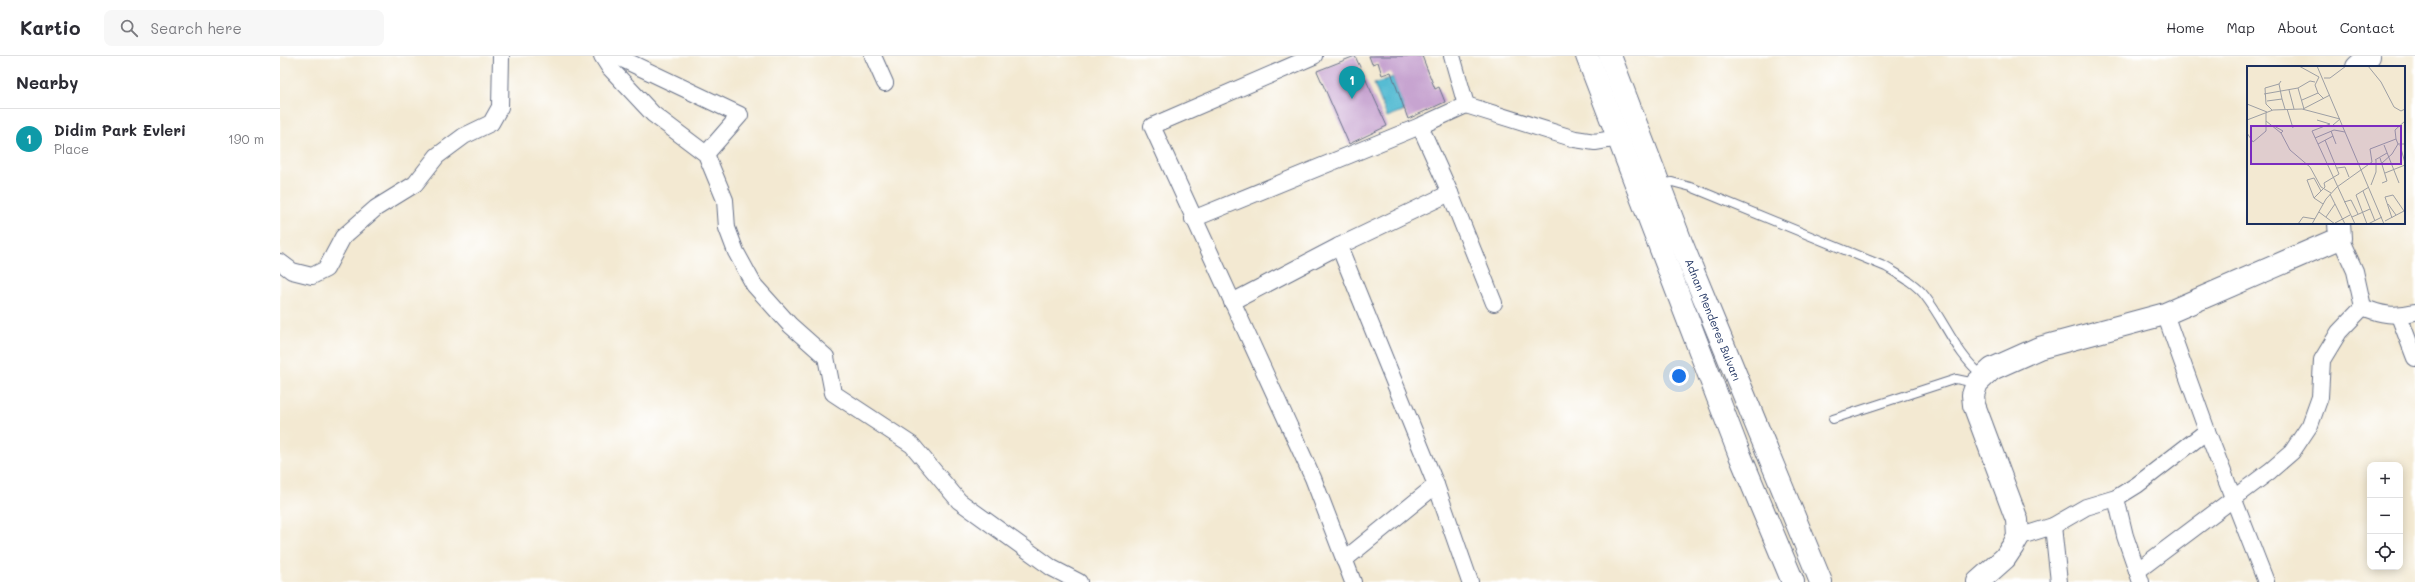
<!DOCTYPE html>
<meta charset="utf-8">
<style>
:root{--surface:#fff;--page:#f7f7f7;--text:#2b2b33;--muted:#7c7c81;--line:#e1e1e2;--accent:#111827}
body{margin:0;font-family:Mali,sans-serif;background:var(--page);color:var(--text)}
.controls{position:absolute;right:12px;bottom:12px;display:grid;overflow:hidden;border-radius:8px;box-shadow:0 2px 10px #0003}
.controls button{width:36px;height:36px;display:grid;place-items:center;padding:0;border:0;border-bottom:1px solid var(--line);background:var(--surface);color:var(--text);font:20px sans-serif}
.you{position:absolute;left:1399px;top:320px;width:14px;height:14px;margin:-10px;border:3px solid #fff;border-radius:50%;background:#1a73e8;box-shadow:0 0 0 6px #1a73e833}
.badge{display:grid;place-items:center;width:26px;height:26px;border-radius:50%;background:var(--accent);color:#fff;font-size:13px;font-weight:700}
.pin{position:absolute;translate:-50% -33px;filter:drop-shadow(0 1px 2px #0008)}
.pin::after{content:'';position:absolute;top:21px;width:14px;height:12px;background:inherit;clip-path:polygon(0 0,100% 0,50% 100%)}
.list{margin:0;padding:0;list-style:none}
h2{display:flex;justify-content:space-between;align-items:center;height:52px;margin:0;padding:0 16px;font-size:17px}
h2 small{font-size:13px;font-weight:400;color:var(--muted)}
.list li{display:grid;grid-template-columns:26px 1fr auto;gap:12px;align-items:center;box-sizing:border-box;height:60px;padding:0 16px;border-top:1px solid var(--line)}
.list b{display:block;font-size:15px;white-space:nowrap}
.list p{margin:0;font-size:13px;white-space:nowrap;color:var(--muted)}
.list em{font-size:13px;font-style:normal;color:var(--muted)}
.icon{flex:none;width:22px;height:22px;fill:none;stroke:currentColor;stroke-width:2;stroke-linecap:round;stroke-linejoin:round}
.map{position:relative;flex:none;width:2135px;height:526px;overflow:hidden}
header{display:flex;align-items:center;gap:24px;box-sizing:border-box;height:56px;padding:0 20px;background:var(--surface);border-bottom:1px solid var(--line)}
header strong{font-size:19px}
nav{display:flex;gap:22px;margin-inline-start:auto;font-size:14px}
.search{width:280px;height:36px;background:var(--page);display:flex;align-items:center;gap:10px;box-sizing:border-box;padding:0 14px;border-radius:8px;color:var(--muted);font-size:15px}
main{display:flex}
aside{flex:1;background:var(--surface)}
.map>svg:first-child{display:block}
.water{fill:#56bcd3;stroke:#387698}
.building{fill:#c7a4d0}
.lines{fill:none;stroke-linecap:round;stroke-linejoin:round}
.lane-casing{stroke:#677087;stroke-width:10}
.street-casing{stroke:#677087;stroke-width:18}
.secondary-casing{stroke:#677087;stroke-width:24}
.lane{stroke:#fff;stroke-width:8}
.street{stroke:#fff;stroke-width:16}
.secondary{stroke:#fff;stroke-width:22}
.labels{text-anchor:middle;stroke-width:3;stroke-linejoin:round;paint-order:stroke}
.street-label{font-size:11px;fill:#1b2f5e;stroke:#fff}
.inset-road{fill:none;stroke:#9d9fa4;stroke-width:1}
.view{fill:#7b2cbf;fill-opacity:0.15;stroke:#7b2cbf;stroke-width:2}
.inset-edge{fill:none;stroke:#1b2f5e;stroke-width:2}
</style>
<header>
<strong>Kartio</strong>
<div class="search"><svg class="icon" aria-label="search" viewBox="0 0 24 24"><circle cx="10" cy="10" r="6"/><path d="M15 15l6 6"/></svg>Search here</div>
<nav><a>Home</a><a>Map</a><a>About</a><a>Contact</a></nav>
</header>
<main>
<aside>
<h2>Nearby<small></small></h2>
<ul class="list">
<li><span class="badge" style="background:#0f9aa8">1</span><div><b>Didim Park Evleri</b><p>Place</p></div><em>190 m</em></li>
</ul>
</aside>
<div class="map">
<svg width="2135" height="526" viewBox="0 0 2135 526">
<rect width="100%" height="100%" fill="#fff"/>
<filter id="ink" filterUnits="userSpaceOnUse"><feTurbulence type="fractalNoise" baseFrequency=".025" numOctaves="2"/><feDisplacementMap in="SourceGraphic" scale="8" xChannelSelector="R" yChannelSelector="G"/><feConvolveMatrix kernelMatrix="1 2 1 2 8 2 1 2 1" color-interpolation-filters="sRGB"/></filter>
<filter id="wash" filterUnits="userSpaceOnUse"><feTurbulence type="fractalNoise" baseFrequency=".012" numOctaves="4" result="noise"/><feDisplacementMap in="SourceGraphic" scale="16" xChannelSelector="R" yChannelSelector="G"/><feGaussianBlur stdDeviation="0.9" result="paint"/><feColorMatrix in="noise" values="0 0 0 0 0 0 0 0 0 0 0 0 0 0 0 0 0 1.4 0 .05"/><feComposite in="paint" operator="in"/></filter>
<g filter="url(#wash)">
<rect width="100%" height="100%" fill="#f3e9d2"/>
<path class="water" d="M1113,21L1125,54L1107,61L1094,28Z"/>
<g id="blocks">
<g class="building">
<path d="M1075,0L1107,70L1069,88L1037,15Z"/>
<path d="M1089,0H1142L1155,33L1159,31L1165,46L1128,63L1111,16L1102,19L1098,6L1092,8Z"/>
</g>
</g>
</g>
<g filter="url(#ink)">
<use href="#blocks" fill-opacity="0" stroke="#677087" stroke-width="1"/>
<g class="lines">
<g class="lane-casing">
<g id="lane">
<path d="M1380,128L1392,126L1411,131L1606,211C1619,219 1635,227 1645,240C1666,267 1676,298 1703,320"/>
<path d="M1553,363L1676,323L1695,327"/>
</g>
</g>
<g class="street-casing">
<g id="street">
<path d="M322,0L329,11L373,58L426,98L445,144L447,172L456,196L474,229L510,269L546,301L553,337L632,389L679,445L772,512L799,526"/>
<path d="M336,0L460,59L426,98"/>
<path d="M593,0L605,27"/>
<path d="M1034,0L872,70L1033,422L1073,526"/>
<path d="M1172,0L1186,49"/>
<path d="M1140,70L1170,137L1214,247"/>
<path d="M913,163L1140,70L1186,49L1295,83L1315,86L1339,82"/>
<path d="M2060,182L2075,215L2083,251C2101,259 2115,261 2135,256"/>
<path d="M1059,190L1156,429L1190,526"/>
<path d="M0,206L12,215L32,220L46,213L63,181L96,152L135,128L157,100L184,80L211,67L220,51L221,0"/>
<path d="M952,246L1059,190L1170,137"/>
<path d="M1885,258L1927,375L1986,526"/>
<path d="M2119,260L2135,302"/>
<path d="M1836,442L1845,480L1861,526"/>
<path d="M1773,470L1779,526"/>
<path d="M1738,481L1773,470L1806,451L1836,442L1857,429L1927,375"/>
<path d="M1064,504L1156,429"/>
<path d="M1857,515L1990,415L2012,396L2030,369L2040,341L2042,304L2059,276L2083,251"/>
</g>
</g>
<g class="secondary-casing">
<g id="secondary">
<path d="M1307,0L1459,397L1513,526"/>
<path d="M1330,0L1401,186L1541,526"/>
<path d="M2077,11L2089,0"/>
<path d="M1698,526L1725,502L1733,490L1738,481L1737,464L1694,349L1693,339L1697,327L1712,313L1759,292L1885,258L2060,182L2059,167"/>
</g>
</g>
<use href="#lane" class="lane"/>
<use href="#street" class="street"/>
<use href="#secondary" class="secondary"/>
</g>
</g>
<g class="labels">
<g class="street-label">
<text transform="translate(1433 264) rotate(68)" y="4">Adnan Menderes Bulvarı</text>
</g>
</g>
<g transform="translate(1967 10)">
<rect width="158" height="158" fill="#f3e9d2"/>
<path class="inset-road" d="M52,0L72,11M70,0L137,158M121,0L134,16L147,41L154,45L158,43M77,12H83L99,0M34,15L32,18L35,33M51,22L57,43M42,24L47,43M71,27L68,19L72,11M17,28L51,22L63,15L68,16M55,34L71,27L77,33M20,35L35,33L38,43M0,38L20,46M40,43L46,62M56,43L83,29M25,44L19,38L18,22L32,18M0,54L26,44L55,43L93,53L86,59M70,54L83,58M19,55L34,67L43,84L63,101L74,121L84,127M83,58L65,65L108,158M27,60L36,65L34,67M84,65L89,78M0,67L6,76L19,65V47M68,72L87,64L98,66M149,73L151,78H158M71,78L86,70M137,79L152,117M153,79L158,97M133,92L140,115L135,117M128,94L140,87M135,97L145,88L151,78M90,102L98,101L102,111M138,107L158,99M124,119L129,106V94M74,125L67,112L60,114L67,132L76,138M116,125L128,155M83,128L98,158M67,132L78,121L77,117L92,108L78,74M97,136L104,134L111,148M141,138L149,149M72,146L88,158M79,151L88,138M105,151L123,143M145,152L138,131L146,129L157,145M138,155L157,145M88,157L103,149M51,158L56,151L68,153M65,158L79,133L90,121L125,96L123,83L149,73L148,64L158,55M120,158L109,129L122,121M121,158L135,151"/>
<path class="view" d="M4,60H154V98H4Z"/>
<rect width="158" height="158" class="inset-edge"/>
</g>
</svg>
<div class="controls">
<button>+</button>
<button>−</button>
<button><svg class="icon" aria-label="locate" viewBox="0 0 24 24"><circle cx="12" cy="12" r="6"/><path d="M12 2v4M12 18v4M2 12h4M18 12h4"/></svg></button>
</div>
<div class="you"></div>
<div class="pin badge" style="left:1072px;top:43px;background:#0f9aa8">1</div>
</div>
</main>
